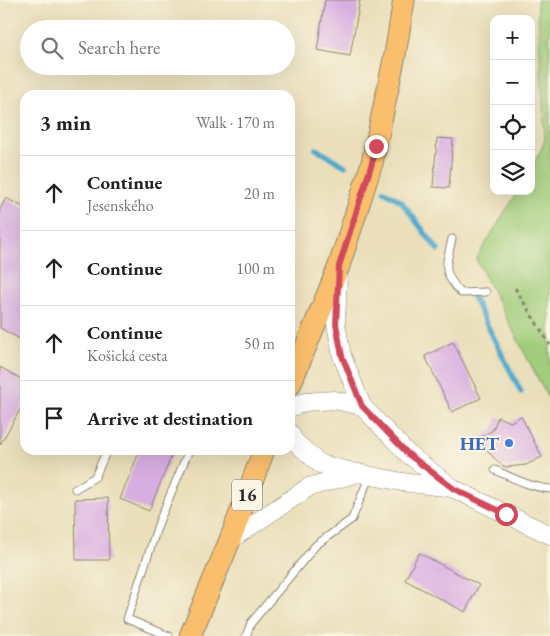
<!DOCTYPE html>
<meta charset="utf-8">
<style>
:root{--surface:#fff;--page:#f2f2f2;--text:#202124;--muted:#757577;--line:#e0e0e0}
body{margin:0;font-family:"EB Garamond",serif;background:var(--page);color:var(--text)}
.controls{position:absolute;right:15px;top:15px;display:grid;overflow:hidden;border-radius:10px;box-shadow:0 5px 20px #0002}
.controls button{width:45px;height:45px;display:grid;place-items:center;padding:0;border:0;border-bottom:1px solid var(--line);background:var(--surface);color:var(--text);font:25px sans-serif}
.stop{position:absolute;width:15px;height:15px;margin:-11px;border:4px solid #d1495b;border-radius:50%;background:#fff}
.stop.end{background:#d1495b;border-color:#fff;box-shadow:0 1px 5px #0008}
.list{margin:0;padding:0;list-style:none}
h2{display:flex;justify-content:space-between;align-items:center;height:65px;margin:0;padding:0 20px;font-size:21px}
h2 small{font-size:16px;font-weight:400;color:var(--muted)}
.list li{display:grid;grid-template-columns:32px 1fr auto;gap:15px;align-items:center;box-sizing:border-box;height:75px;padding:0 20px;border-top:1px solid var(--line)}
.list b{display:block;font-size:19px;white-space:nowrap}
.list p{margin:0;font-size:16px;white-space:nowrap;color:var(--muted)}
.list em{font-size:16px;font-style:normal;color:var(--muted)}
.icon{flex:none;width:28px;height:28px;fill:none;stroke:currentColor;stroke-width:2;stroke-linecap:round;stroke-linejoin:round}
.map{position:relative;flex:none;width:550px;height:636px;overflow:hidden}
.search{position:absolute;background:var(--surface);box-shadow:0 5px 20px #0002;left:20px;top:20px;width:275px;height:55px;display:flex;align-items:center;gap:12px;box-sizing:border-box;padding:0 18px;border-radius:28px;color:var(--muted);font-size:19px}
.panel{position:absolute;background:var(--surface);box-shadow:0 5px 20px #0002;left:20px;top:90px;width:275px;height:365px;border-radius:15px}
.map>svg:first-child{display:block}
.green{fill:#a1cd7b;stroke:#667c53}
.lines{fill:none;stroke-linecap:round;stroke-linejoin:round}
.stream{stroke:#4ea9cc;stroke-width:5.5}
.building{fill:#d8aee2}
.service-casing{stroke:#8a8572;stroke-width:9}
.tertiary-casing{stroke:#8a8572;stroke-width:19}
.primary-casing{stroke:#8a8572;stroke-width:23}
.path{stroke:#8a8572;stroke-width:3;stroke-dasharray:4 4;stroke-linecap:butt}
.service{stroke:#fff;stroke-width:7}
.tertiary{stroke:#fff;stroke-width:18}
.primary{stroke:#f9bf6d;stroke-width:21}
.route{stroke:#d1495b;stroke-width:6}
.shop-dot{fill:#3f7fe0;stroke:#fcf5e5;stroke-width:2}
.labels{text-anchor:middle;stroke-width:4;stroke-linejoin:round;paint-order:stroke}
.shield{fill:#fcf5e5;stroke:#6a6863;stroke-width:1}
.shield-label{font-size:18px;font-weight:bold;fill:#2b2b2b}
.shop-label{font-size:19px;font-weight:bold;fill:#366cbe;stroke:#fcf5e5;text-anchor:end}
</style>
<div class="map">
<svg width="550" height="636" viewBox="0 0 550 636">
<rect width="100%" height="100%" fill="#fcf5e5"/>
<filter id="ink" filterUnits="userSpaceOnUse"><feTurbulence type="fractalNoise" baseFrequency=".02" numOctaves="2"/><feDisplacementMap in="SourceGraphic" scale="10" xChannelSelector="R" yChannelSelector="G"/><feConvolveMatrix kernelMatrix="1 2 1 2 8 2 1 2 1" color-interpolation-filters="sRGB"/></filter>
<filter id="wash" filterUnits="userSpaceOnUse"><feTurbulence type="fractalNoise" baseFrequency=".0096" numOctaves="4" result="noise"/><feDisplacementMap in="SourceGraphic" scale="20" xChannelSelector="R" yChannelSelector="G"/><feGaussianBlur stdDeviation="1.12" result="paint"/><feColorMatrix in="noise" values="0 0 0 0 0 0 0 0 0 0 0 0 0 0 0 0 0 1.4 0 .05"/><feComposite in="paint" operator="in"/></filter>
<g filter="url(#wash)">
<rect width="100%" height="100%" fill="#eadfba"/>
<path class="green" d="M537,0H550V402L476,259L518,191H531V168L539,154L545,140Z"/>
<g class="lines">
<g class="stream">
<path d="M316,149L345,166"/>
<path d="M384,191L401,201L438,250"/>
<path d="M473,297L521,392"/>
</g>
</g>
<g id="blocks">
<g class="building">
<path d="M325,0H360L350,56L317,50Z"/>
<path d="M437,138L453,139L449,188L433,187Z"/>
<path d="M6,198L25,208V342L0,328V209Z"/>
<path d="M453,342L481,398L452,412L425,356Z"/>
<path d="M0,367L25,381V401L0,445Z"/>
<path d="M521,416L542,457L526,465L507,467L503,466L489,453L481,437L493,430L498,417L511,422Z"/>
<path d="M140,450H174L149,511L120,499Z"/>
<path d="M108,498L109,560H76L75,499Z"/>
<path d="M419,553L479,585L465,612L405,580Z"/>
</g>
</g>
</g>
<g filter="url(#ink)">
<use href="#blocks" fill-opacity="0" stroke="#8a8572" stroke-width="1"/>
<g class="lines">
<g class="service-casing">
<g id="service">
<path d="M452,239C446,266 441,271 461,293L486,292"/>
<path d="M495,470C513,478 530,487 550,489"/>
<path d="M75,489L95,477L107,450"/>
<path d="M169,636L127,619L159,522L189,450"/>
<path d="M246,636L251,623L316,545L352,519L370,475"/>
</g>
</g>
<g class="tertiary-casing">
<g id="tertiary">
<path d="M338,274L336,324L342,356L362,406L408,454L454,489L550,535"/>
<path d="M290,408L305,402L334,400L362,406"/>
<path d="M290,433L294,441L320,464L357,473"/>
<path d="M230,540L309,487L358,473L402,482L453,488"/>
</g>
</g>
<g class="primary-casing">
<g id="primary">
<path d="M290,385L339,266L372,163L395,55L404,0"/>
<path d="M190,636L230,540L264,450"/>
</g>
</g>
<path class="path" d="M515,288L550,345"/>
<use href="#service" class="service"/>
<use href="#tertiary" class="tertiary"/>
<use href="#primary" class="primary"/>
</g>
</g>
<g class="lines" filter="url(#ink)">
<path class="route" d="M376,146L372,163L339,266L336,324L342,356L362,406L408,454L454,489L506,514"/>
</g>
<circle class="shop-dot" cx="509" cy="443" r="5"/>
<g class="labels">
<rect class="shield" x="232" y="479.5" width="30" height="31" rx="4"/>
<g class="shield-label">
<text x="247" y="501">16</text>
</g>
<g class="shop-label">
<text x="499" y="450">HET</text>
</g>
</g>
</svg>
<div class="controls">
<button>+</button>
<button>−</button>
<button><svg class="icon" aria-label="locate" viewBox="0 0 24 24"><circle cx="12" cy="12" r="6"/><path d="M12 2v4M12 18v4M2 12h4M18 12h4"/></svg></button>
<button><svg class="icon" aria-label="layers" viewBox="0 0 24 24"><path d="M12 4l9 5-9 5-9-5zM3 14l9 5 9-5"/></svg></button>
</div>
<div class="stop" style="left:506px;top:514px"></div>
<div class="stop end" style="left:376px;top:146px"></div>
<div class="search"><svg class="icon" aria-label="search" viewBox="0 0 24 24"><circle cx="10" cy="10" r="6"/><path d="M15 15l6 6"/></svg>Search here</div>
<section class="panel">
<h2>3 min<small>Walk · 170 m</small></h2>
<ul class="list">
<li><svg class="icon" aria-label="ahead" viewBox="0 0 24 24"><path d="M12 20V5M6 11l6-6 6 6"/></svg><div><b>Continue</b><p>Jesenského</p></div><em>20 m</em></li>
<li><svg class="icon" aria-label="ahead" viewBox="0 0 24 24"><path d="M12 20V5M6 11l6-6 6 6"/></svg><div><b>Continue</b></div><em>100 m</em></li>
<li><svg class="icon" aria-label="ahead" viewBox="0 0 24 24"><path d="M12 20V5M6 11l6-6 6 6"/></svg><div><b>Continue</b><p>Košická cesta</p></div><em>50 m</em></li>
<li><svg class="icon" aria-label="arrive" viewBox="0 0 24 24"><path d="M6 21V4h12l-3 4 3 4H6"/></svg><div><b>Arrive at destination</b></div></li>
</ul>
</section>
</div>
